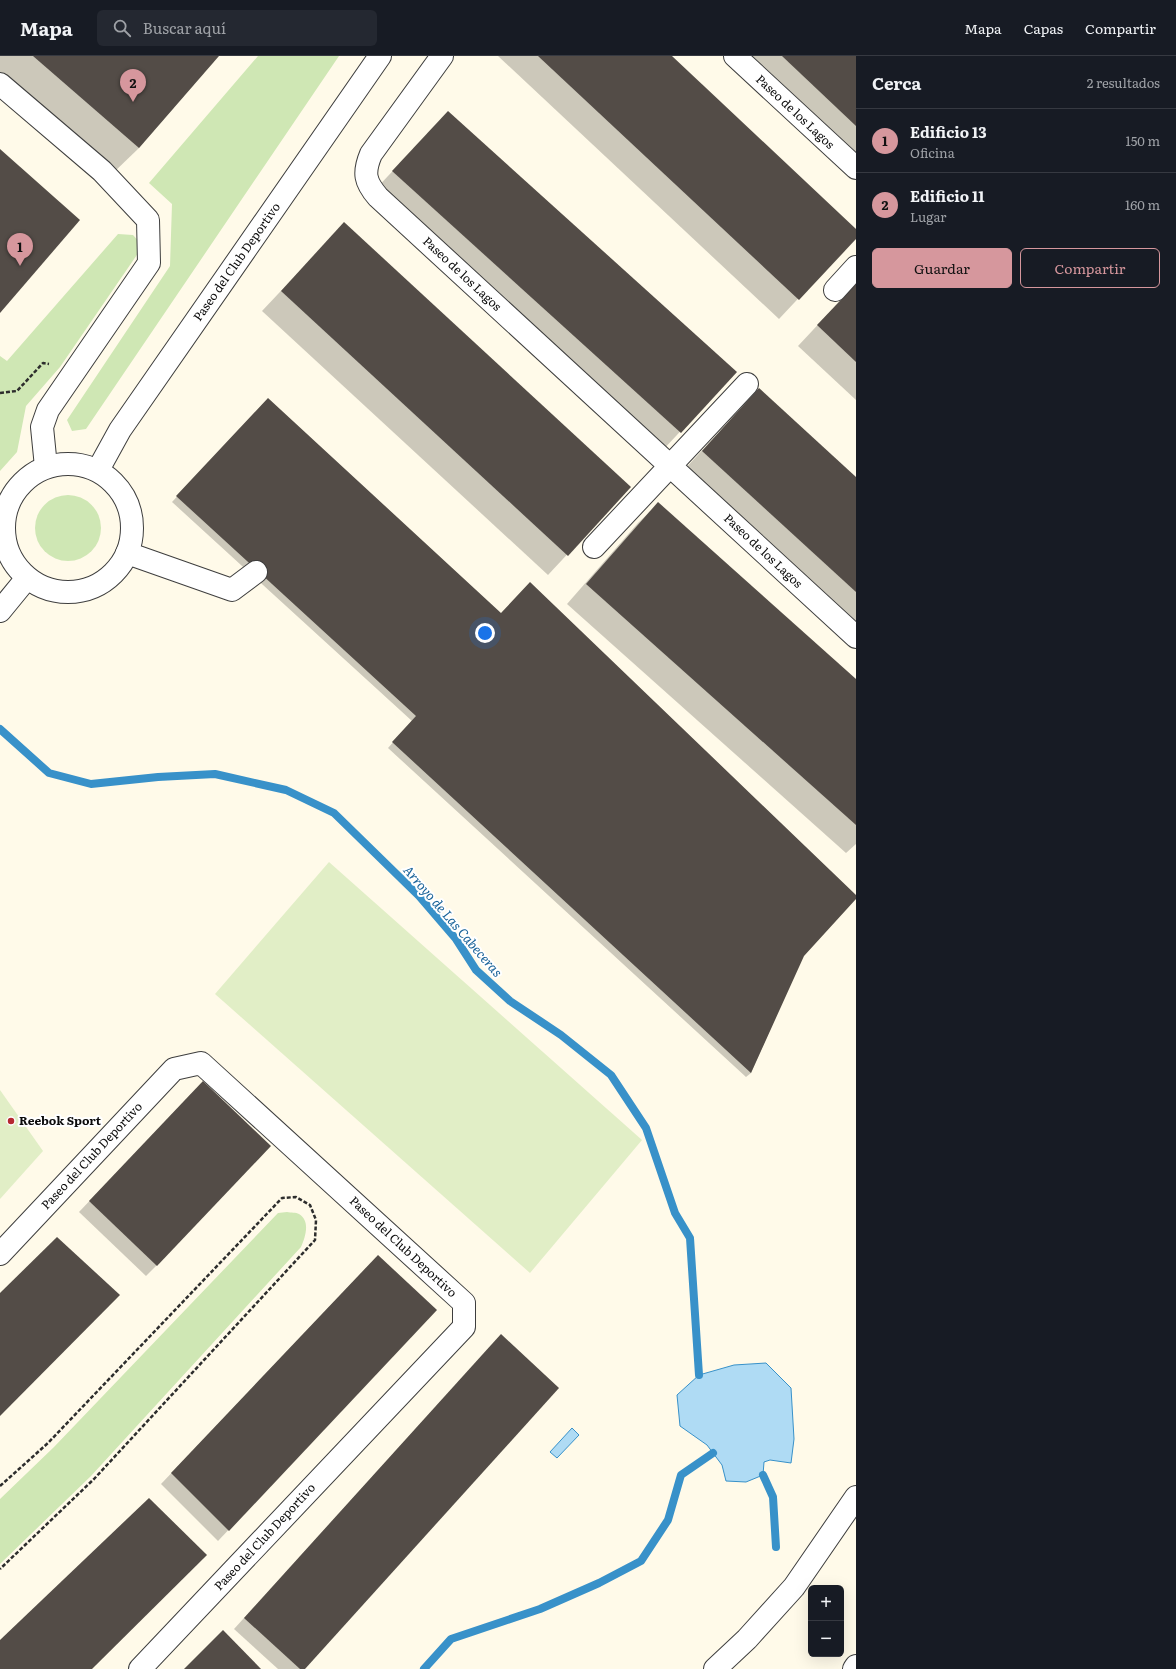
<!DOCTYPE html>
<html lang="es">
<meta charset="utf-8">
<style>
:root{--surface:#171b24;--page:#242831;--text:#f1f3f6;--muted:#9ea1a6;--line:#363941;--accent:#d6979d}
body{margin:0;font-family:Literata,serif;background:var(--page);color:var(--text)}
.controls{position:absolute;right:12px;bottom:12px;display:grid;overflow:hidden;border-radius:6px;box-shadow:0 4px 16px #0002}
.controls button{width:36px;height:36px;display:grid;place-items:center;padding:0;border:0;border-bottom:1px solid var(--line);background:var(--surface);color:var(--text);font:20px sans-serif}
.you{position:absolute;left:485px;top:577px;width:14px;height:14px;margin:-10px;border:3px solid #fff;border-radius:50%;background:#1a73e8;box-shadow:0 0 0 6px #1a73e833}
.badge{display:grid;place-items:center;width:26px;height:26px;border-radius:50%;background:var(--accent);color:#111;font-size:13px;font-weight:700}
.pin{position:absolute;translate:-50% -33px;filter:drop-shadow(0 1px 2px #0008)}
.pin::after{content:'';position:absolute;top:21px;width:14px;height:12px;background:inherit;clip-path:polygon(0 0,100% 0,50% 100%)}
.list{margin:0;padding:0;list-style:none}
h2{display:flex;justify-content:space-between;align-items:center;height:52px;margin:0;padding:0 16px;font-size:17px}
h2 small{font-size:13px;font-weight:400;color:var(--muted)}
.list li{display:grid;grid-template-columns:26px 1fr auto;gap:12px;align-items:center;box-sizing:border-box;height:64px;padding:0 16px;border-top:1px solid var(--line)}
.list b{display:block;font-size:15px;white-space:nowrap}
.list p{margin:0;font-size:13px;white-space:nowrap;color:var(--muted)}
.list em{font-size:13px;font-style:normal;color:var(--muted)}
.actions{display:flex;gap:8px;padding:12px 16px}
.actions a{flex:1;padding:9px 0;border:1px solid var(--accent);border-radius:6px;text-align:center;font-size:14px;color:var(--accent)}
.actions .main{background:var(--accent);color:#111}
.icon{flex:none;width:22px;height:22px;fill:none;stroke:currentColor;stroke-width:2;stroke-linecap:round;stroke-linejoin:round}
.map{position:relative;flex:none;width:856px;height:1613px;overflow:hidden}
header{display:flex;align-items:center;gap:24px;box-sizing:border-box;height:56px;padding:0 20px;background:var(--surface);border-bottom:1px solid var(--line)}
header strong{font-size:19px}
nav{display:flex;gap:22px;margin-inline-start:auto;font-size:14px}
.search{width:280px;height:36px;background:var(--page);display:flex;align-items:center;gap:10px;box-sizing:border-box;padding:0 14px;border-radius:6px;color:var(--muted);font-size:15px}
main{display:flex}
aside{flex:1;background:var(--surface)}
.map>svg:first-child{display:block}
.green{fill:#cfe7b4}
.pitch{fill:#e1eec6}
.water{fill:#afdbf4;stroke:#3891c9}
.shadow{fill:#0003}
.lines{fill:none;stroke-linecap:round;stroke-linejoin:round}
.stream{stroke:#3891c9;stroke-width:8}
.building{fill:#534c47}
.minor-casing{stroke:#3e3e3e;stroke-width:24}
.path{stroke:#2d2d2d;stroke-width:2.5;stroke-dasharray:4 2;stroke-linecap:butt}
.minor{stroke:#fff;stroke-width:22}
.poi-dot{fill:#b62730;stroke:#fff;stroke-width:1.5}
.labels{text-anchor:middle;stroke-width:4;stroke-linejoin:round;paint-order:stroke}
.street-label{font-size:12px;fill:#0b0b0b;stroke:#fff}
.poi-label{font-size:12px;font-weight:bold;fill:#0b0b0b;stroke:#fff;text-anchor:start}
.water-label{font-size:13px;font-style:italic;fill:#186298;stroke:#fff}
</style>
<header>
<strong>Mapa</strong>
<div class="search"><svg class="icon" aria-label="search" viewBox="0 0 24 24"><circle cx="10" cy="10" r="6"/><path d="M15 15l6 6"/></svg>Buscar aquí</div>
<nav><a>Mapa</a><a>Capas</a><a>Compartir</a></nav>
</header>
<main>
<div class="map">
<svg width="856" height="1613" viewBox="0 0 856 1613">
<rect width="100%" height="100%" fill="#fffae9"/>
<g class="green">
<path d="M258,0H339L86,373L72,375L67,364L170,210L172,148L149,127Z"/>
<path d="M118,178L133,179L143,190L60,311L26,350L17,396L0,415V300L7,305Z"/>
<circle cx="68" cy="472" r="33"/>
<path d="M287,1156C291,1157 296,1156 299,1158C311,1165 305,1182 301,1191L91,1420L0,1508V1443L54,1391L278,1157Z"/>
</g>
<g class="pitch">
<path d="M329,806L642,1084L530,1217L215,938Z"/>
<path d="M0,1034L43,1095L0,1143Z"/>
</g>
<g class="water">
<path d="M766,1307L791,1332L794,1383L791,1407L770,1404L764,1406L763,1419L746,1426L726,1425L722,1409L707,1389L680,1370L677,1339L699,1319L734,1309Z"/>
<path d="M572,1372L579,1379L557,1402L550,1396Z"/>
</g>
<g class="shadow">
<path d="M0,0H218L139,92L112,118L0,21Z"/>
<path d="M498,0H670L856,174V181L779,263Z"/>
<path d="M742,0H856V107Z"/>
<path d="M448,56L736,316L661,396L373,136Z"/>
<path d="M344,168L630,431L548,519L262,255Z"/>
<path d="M856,228V344L798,290Z"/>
<path d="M759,333L856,422V573L683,415Z"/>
<path d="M263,348L501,558L856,840L803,899L751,1017L746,1021L388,692L412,665L172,446Z"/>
<path d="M658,448L856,624V788L846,797L567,548L638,467Z"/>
<path d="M193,1036L157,1209L146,1220L79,1156Z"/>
<path d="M368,1210L436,1254L218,1485L161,1428Z"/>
<path d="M501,1279L304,1613H278L234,1573Z"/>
</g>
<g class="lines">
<g class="stream">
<path d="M0,673L49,717L91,728L158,721L215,718L286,734L334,757L419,840L456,883L476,914L510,945L561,979L611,1019L646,1072L675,1157L690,1182L699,1319"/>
<path d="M763,1419L773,1441L776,1491"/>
<path d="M424,1613L451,1583L540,1553L599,1527L641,1505L668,1464L681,1419L713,1397"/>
</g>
</g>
<g class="building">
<path d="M33,0H219L139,92Z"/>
<path d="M538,0H672L856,173V183L799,244Z"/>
<path d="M782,0H856V70Z"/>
<path d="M448,55L737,316L681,377L392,115Z"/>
<path d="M0,93L80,164L0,257Z"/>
<path d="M344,166L631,431L568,500L281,235Z"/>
<path d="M856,228V306L817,269Z"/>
<path d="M759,332L856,421V536L702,395Z"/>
<path d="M268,342L501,557L530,526L856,839V843L804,900L751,1017L392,686L416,660L176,440Z"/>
<path d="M658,446L856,623V769L586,528Z"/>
<path d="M203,1025L271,1090L157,1210L89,1145Z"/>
<path d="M57,1181L120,1239L0,1360V1237Z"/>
<path d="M378,1199L437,1254L229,1475L171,1417Z"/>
<path d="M501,1278L559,1332L305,1613H300L244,1562Z"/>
<path d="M149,1442L207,1499L92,1613H0V1584Z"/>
<path d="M223,1574L261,1613H184Z"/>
</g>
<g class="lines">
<g class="minor-casing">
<g id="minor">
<path d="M442,0L371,98C363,117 365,126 378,141L856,581"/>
<path d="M735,0L856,112"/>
<path d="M0,28L102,115L148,164L149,207L48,354L42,371L46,411"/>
<path d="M835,234L856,211"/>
<circle cx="68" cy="472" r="64"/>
<path d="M98,414L120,374L380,0"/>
<path d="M594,491L747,328"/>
<path d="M127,497L232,534L256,516"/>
<path d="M0,555L27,522"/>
<path d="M0,1198L174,1013L201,1007L464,1247V1271L140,1613"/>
<path d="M715,1613L747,1583L794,1531L856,1441"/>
<path d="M854,1613L856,1610"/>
</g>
</g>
<g class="path">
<path d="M0,337L17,335L43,307L49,308"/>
<path d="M0,1430L48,1387L282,1142L296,1141L310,1149L316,1164L315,1184L94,1423L0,1513"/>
</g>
<use href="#minor" class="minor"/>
</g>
<circle class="poi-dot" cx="11" cy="1065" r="4"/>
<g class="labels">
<g class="street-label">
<text transform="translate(795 56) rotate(43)" y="4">Paseo de los Lagos</text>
<text transform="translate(237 206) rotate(-55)" y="4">Paseo del Club Deportivo</text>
<text transform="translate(462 218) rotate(43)" y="4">Paseo de los Lagos</text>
<text transform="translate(763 495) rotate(43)" y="4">Paseo de los Lagos</text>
<text transform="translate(92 1100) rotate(-47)" y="4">Paseo del Club Deportivo</text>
<text transform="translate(403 1191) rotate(43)" y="4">Paseo del Club Deportivo</text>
<text transform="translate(265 1481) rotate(-47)" y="4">Paseo del Club Deportivo</text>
</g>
<g class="poi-label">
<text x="19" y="1069">Reebok Sport</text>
</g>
<g class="water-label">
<text transform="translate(453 865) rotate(49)" y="5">Arroyo de Las Cabeceras</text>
</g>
</g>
</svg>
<div class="controls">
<button>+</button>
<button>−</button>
</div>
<div class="you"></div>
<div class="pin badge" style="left:20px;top:210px">1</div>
<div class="pin badge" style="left:133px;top:46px">2</div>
</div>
<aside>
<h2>Cerca<small>2 resultados</small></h2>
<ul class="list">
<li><span class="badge">1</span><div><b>Edificio 13</b><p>Oficina</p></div><em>150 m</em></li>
<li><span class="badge">2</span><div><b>Edificio 11</b><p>Lugar</p></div><em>160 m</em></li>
</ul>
<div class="actions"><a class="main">Guardar</a><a>Compartir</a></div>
</aside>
</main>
